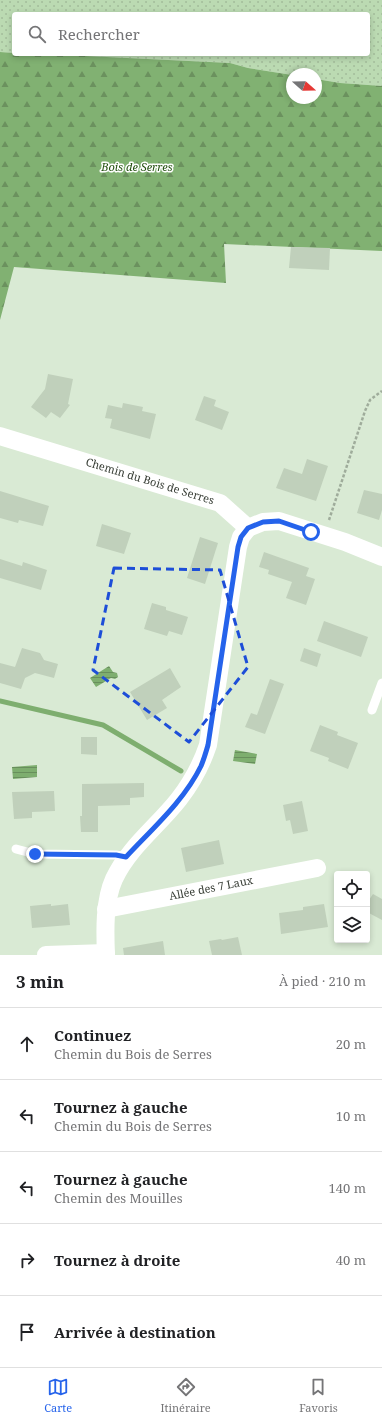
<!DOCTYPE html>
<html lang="fr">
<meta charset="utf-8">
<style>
:root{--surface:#fff;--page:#f6f6f6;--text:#202124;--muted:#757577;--line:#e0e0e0;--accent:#2563eb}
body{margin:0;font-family:"Noto Serif",serif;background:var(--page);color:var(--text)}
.controls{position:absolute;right:12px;bottom:12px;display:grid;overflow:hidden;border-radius:4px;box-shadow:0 2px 6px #0003}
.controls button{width:36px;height:36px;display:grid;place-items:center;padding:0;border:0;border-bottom:1px solid var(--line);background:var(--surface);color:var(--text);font:20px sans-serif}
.compass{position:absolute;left:286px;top:68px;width:36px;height:36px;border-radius:50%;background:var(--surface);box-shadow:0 2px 6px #0003;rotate:110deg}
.stop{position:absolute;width:12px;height:12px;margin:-9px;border:3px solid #2563eb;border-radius:50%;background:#fff}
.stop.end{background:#2563eb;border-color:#fff;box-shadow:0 1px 4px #0008}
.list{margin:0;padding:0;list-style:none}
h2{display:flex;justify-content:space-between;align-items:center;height:52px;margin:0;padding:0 16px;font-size:17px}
h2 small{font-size:13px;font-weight:400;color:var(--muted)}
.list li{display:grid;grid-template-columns:26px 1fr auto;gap:12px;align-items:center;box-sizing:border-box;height:72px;padding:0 16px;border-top:1px solid var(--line)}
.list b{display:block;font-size:15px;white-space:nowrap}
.list p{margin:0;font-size:13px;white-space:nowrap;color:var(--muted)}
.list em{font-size:13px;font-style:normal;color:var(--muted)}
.icon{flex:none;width:22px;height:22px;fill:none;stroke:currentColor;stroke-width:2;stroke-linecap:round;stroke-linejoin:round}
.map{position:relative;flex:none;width:382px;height:955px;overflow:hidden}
.search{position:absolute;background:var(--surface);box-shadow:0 2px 6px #0003;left:12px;right:12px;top:12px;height:44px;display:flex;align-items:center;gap:10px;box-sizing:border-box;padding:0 14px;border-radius:4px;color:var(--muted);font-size:15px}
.sheet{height:412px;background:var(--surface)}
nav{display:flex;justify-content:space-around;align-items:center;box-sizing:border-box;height:56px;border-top:1px solid var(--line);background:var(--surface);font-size:11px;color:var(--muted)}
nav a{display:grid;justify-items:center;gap:2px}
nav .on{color:var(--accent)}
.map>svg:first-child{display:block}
.green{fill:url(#green-dots)}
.forest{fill:url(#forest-firs)}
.water{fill:url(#water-rules)}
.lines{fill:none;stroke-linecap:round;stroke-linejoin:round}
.stream{stroke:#7eae6f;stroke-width:5}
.building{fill:#c0d0bb}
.path{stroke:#9fac9b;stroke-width:2.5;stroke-dasharray:3 2;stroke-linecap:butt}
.service{stroke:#fff;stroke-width:9}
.minor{stroke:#fff;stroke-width:18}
.route{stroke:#2563eb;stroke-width:5}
.marked{fill:none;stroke:#1d4ed8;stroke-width:3;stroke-dasharray:8 5;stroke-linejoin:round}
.labels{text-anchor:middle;stroke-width:3;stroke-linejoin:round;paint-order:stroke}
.park-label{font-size:11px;font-style:italic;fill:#224f0f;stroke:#fff}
.street-label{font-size:11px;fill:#383e36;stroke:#fff}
</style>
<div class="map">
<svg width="382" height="955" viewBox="0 0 382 955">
<defs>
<pattern id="green-dots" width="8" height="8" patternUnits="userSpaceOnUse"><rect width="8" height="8" fill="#bbdab2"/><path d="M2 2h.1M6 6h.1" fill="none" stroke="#a2bc9a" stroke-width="1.8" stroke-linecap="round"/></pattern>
<pattern id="forest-firs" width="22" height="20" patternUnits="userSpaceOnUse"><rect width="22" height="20" fill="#81b172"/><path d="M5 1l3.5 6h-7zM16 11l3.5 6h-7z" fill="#6b915e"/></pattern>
<pattern id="water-rules" width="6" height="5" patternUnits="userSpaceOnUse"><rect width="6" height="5" fill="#7eae6f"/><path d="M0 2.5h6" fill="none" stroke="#688f5c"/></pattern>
</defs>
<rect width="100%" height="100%" fill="#d9ead4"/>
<path class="green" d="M0,0H382V86L340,83L316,79V74H292V75L248,68L230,63L45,54H368V14H14V53L0,52Z"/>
<path class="forest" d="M0,52L14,53V54H45L230,63L248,68L292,75V98H316V79L340,83L382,86V251L224,244L226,283L14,267L0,320Z"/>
<g class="water">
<path d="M109,666L113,672L117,673L118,677L115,679L111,678L96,687L90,678Z"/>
<path d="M235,750L257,754L255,764L233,761Z"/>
<path d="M37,765V777L13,779L12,767Z"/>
</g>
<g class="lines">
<path class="stream" d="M0,701L103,725L181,771"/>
</g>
<g class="building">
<path d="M291,247L330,248L329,270L289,268Z"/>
<path d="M48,374L73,379L68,404L70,405L60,418L51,412L46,418L31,407L45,389Z"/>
<path d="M204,396L216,400L214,406L229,412L222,430L195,420Z"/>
<path d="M123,403L143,407L142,411L156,414L150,439L110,428L112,419L105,418L108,405L122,408Z"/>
<path d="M307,459L328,466L316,501L276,488L284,468L302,474Z"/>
<path d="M364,490L382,494V510L379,520L357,513Z"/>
<path d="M0,491L49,506L43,526L19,520L18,523L0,518Z"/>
<path d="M102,524L131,533L124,554L96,546Z"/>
<path d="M200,537L218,543L205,584L187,578Z"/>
<path d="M264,552L309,568L306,576L315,579L306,605L286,598L292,582L268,574L269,570L259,567Z"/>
<path d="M0,559L22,566L23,562L47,570L41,590L0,578Z"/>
<path d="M152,603L166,607V610L188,617L182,635L169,631L167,636L144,629Z"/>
<path d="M324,621L368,637L361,657L317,641Z"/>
<path d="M22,648L40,653L44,660L58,664L54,678L35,673L25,678L21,689L0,683V663L15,667Z"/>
<path d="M304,648L321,654L317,667L300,661Z"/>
<path d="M170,668L181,687L162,700L167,708L147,720L130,692Z"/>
<path d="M270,679L284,684L265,734L245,727L251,713L257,715Z"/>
<path d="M320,725L338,732L337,735L358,743L348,769L328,761L329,758L310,751Z"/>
<path d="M81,737H97V755L81,754Z"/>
<path d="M144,783V797L130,798V805L98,806V832H81L80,816H82V784Z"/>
<path d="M54,791L55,811L32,812V818L14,819L12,792Z"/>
<path d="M302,801L308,831L293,834L290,820L286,821L283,805Z"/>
<path d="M219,840L224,864L186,872L181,848Z"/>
<path d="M373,894L382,899V920L367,912V903Z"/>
<path d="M51,904V906L68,904L70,925L32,928L30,906Z"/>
<path d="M324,904L328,927L281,934L279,913L303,910V907Z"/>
<path d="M238,937L242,955H212L209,941L221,939L222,940Z"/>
<path d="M163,941L165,955H124L123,948Z"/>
</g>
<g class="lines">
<path class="path" d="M329,520L365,411L370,400L382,391"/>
<g class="service">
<path d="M372,710L382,683"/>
<path d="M16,849L35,854L116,855L126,857"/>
</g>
<g class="minor">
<path d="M0,436L220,503L248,528"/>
<path d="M248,528L263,522L279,521L345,542L382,557"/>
<path d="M106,909L317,868"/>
<path d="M46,955L106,953"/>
<path d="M106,955C105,932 104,901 114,879C129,847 158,826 179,799C193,781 201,766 208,745L238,547L241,537L248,528"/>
</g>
</g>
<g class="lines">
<path class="route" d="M35,854L116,855L126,857C152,829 184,801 201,766C204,759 206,752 208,745L238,547L241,537L248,528L263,522L279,521L311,532"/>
</g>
<path class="marked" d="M114,568L220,570L248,667L189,742L93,670Z"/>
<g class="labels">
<g class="park-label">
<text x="137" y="171">Bois de Serres</text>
</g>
<g class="street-label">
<text transform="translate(150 481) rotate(17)" y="4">Chemin du Bois de Serres</text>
<text transform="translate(211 888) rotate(-11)" y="4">Allée des 7 Laux</text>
</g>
</g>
</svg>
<div class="controls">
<button><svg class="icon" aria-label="locate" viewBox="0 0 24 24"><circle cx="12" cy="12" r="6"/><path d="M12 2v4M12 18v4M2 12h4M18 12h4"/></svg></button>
<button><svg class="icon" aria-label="layers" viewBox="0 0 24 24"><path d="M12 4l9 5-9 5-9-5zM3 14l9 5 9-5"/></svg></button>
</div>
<svg class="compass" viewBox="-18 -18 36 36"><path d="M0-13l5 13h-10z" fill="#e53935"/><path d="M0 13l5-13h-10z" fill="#757577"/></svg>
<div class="stop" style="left:311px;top:532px"></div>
<div class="stop end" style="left:35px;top:854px"></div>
<div class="search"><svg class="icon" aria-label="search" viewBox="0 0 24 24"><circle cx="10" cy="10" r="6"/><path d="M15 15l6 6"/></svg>Rechercher</div>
</div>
<section class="sheet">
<h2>3 min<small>À pied · 210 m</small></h2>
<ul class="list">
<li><svg class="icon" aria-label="ahead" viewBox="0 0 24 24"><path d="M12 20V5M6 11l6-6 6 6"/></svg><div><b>Continuez</b><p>Chemin du Bois de Serres</p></div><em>20 m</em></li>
<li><svg class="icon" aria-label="left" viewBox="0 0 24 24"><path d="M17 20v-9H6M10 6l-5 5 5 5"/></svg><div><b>Tournez à gauche</b><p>Chemin du Bois de Serres</p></div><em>10 m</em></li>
<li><svg class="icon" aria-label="left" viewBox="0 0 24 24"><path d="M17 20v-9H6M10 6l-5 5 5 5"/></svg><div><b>Tournez à gauche</b><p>Chemin des Mouilles</p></div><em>140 m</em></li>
<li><svg class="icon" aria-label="right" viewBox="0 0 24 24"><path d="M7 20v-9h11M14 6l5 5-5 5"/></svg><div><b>Tournez à droite</b></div><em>40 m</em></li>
<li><svg class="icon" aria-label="arrive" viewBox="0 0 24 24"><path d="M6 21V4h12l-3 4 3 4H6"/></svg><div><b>Arrivée à destination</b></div></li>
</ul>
</section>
<nav>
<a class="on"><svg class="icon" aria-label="map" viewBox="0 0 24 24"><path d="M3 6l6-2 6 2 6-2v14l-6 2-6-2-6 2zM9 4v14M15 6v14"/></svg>Carte</a>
<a><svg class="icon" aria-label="directions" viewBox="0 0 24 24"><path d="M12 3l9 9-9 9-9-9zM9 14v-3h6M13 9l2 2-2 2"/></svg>Itinéraire</a>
<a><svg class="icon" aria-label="saved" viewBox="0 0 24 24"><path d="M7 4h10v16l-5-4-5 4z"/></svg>Favoris</a>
</nav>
